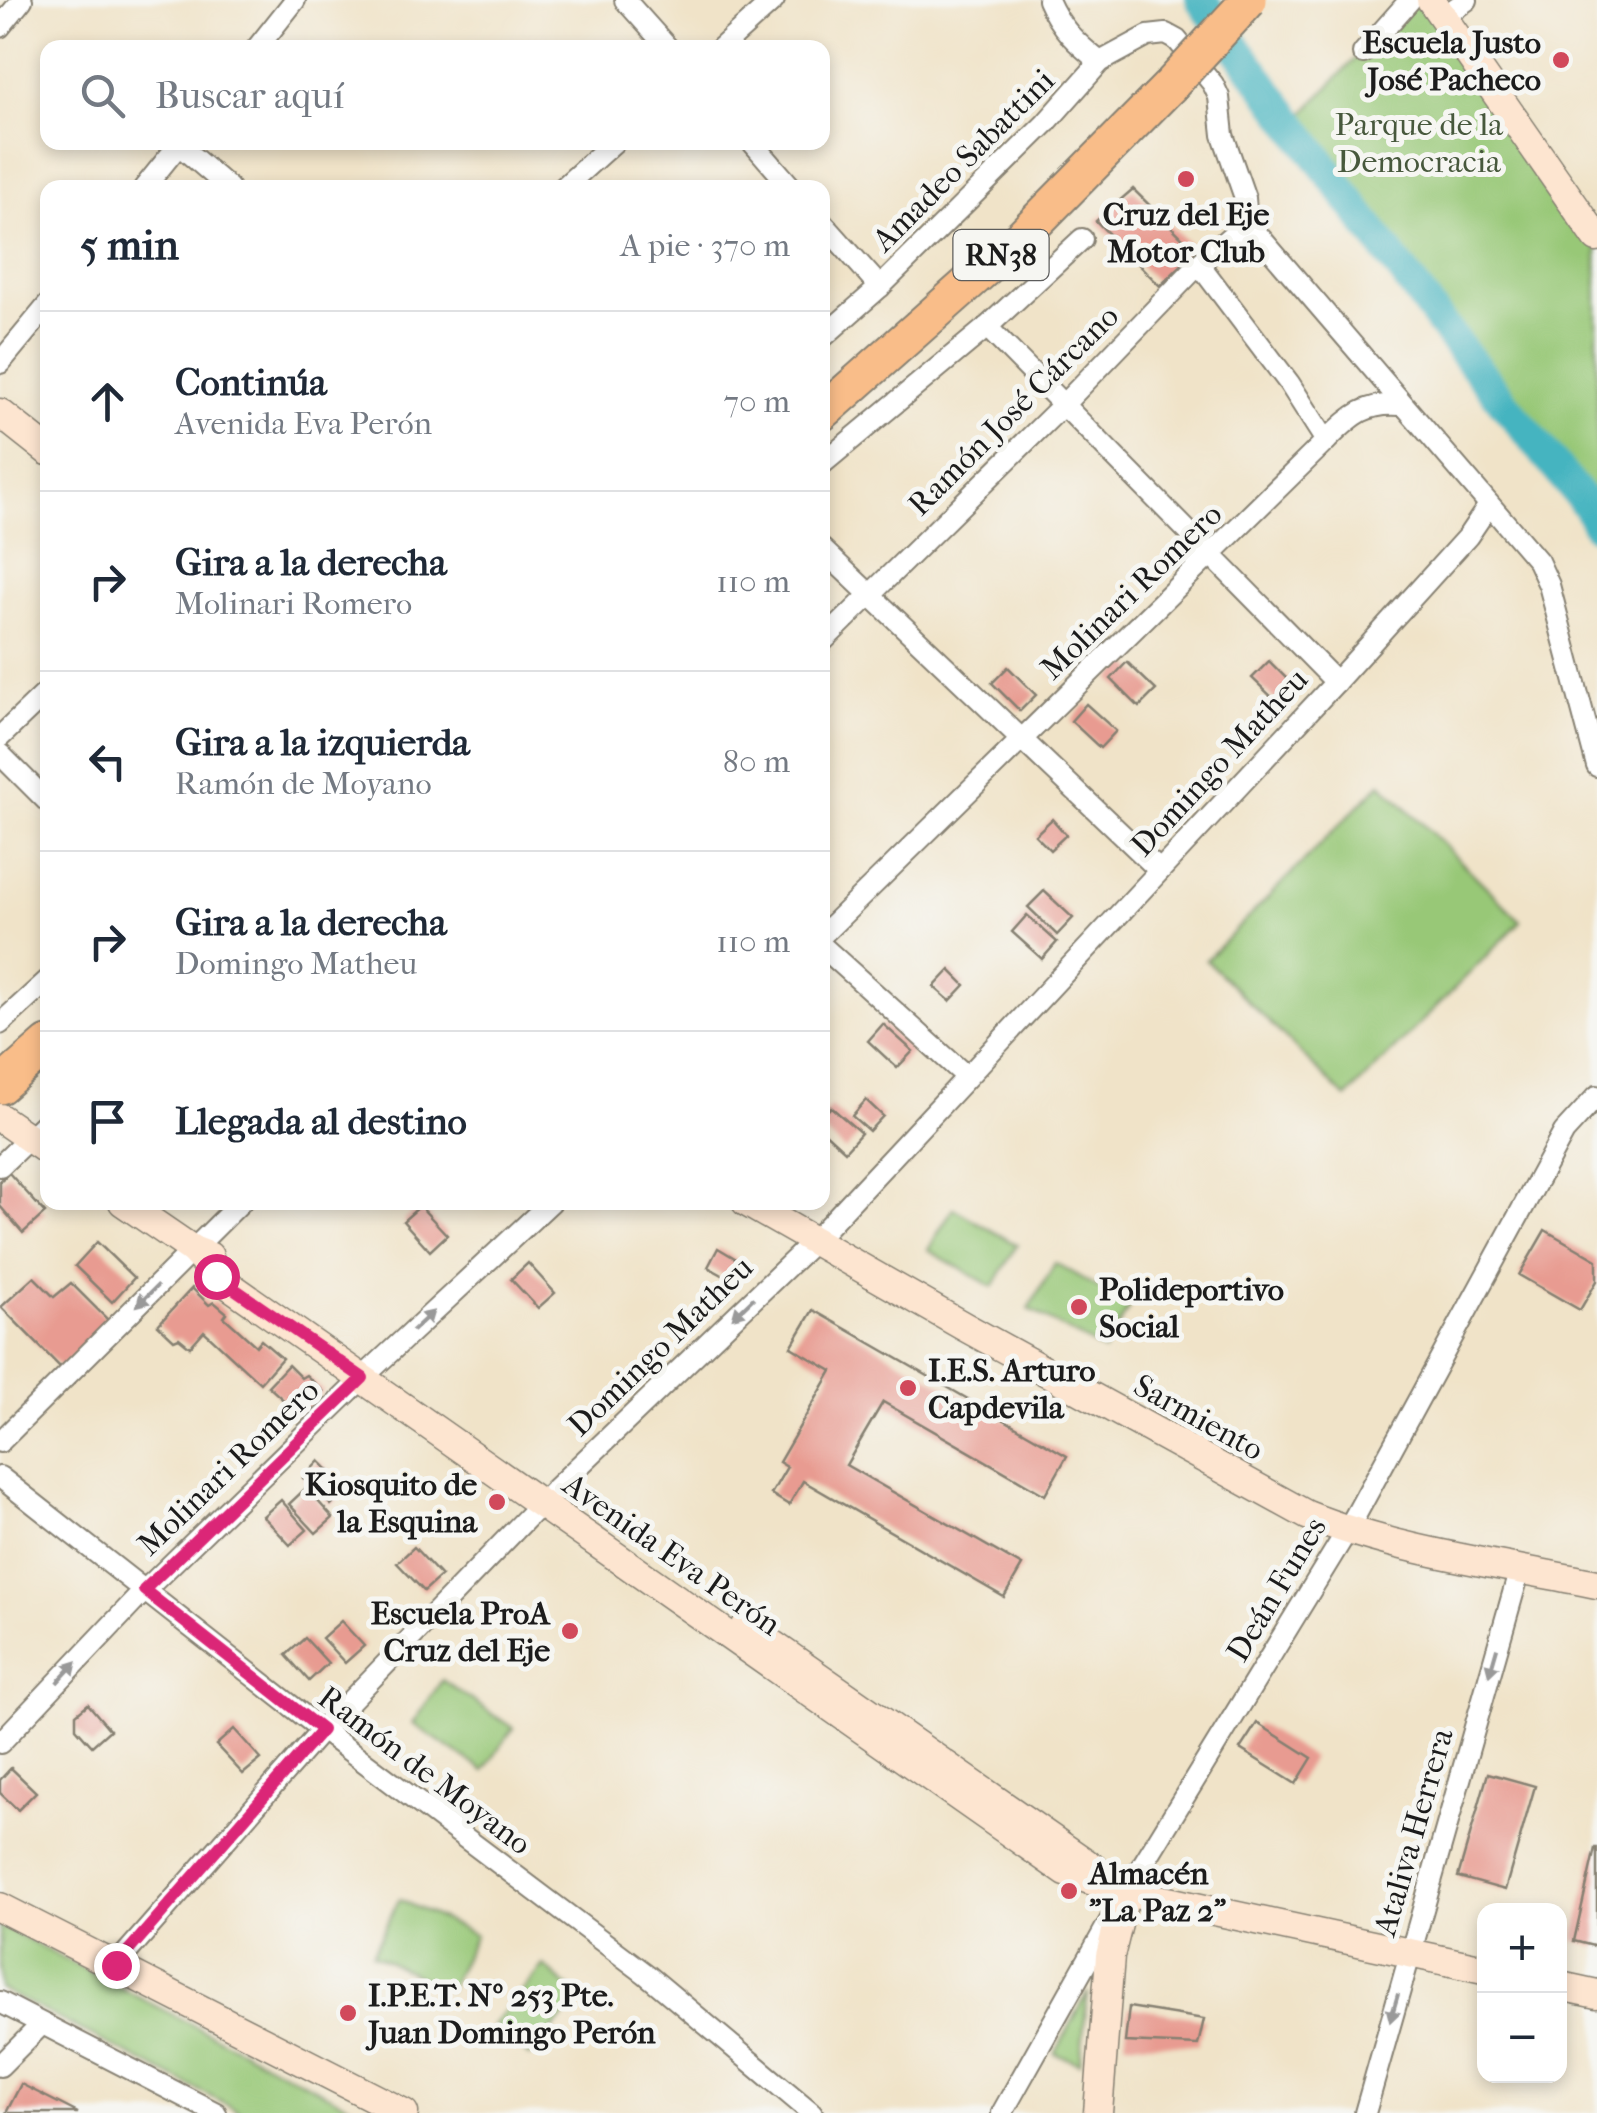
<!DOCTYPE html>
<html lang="es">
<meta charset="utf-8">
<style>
:root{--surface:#fff;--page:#f6f6f7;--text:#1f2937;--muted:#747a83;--line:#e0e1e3}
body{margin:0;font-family:"IM FELL French Canon",serif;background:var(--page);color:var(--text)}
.controls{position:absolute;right:30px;bottom:30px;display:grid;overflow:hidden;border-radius:20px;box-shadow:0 5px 15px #0003}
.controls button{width:90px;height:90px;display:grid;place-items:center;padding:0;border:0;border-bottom:2px solid var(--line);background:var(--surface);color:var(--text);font:50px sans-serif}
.stop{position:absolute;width:30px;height:30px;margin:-22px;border:8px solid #db2777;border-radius:50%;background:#fff}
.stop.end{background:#db2777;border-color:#fff;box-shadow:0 2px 10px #0008}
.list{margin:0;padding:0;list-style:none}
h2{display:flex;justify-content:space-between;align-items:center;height:130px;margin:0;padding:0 40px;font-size:42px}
h2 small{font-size:32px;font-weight:400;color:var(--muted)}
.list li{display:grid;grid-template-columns:65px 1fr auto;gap:30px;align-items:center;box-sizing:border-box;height:180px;padding:0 40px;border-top:2px solid var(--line)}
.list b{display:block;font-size:38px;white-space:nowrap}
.list p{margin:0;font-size:32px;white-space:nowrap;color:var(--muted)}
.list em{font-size:32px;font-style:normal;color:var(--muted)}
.icon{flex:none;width:55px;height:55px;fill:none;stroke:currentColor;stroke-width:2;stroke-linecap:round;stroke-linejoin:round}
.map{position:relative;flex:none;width:1597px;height:2113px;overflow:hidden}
.search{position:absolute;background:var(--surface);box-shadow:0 5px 15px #0003;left:40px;top:40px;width:790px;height:110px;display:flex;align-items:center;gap:25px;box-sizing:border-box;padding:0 35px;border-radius:20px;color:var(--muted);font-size:38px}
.panel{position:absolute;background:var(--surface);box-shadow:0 5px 15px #0003;left:40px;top:180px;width:790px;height:1030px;border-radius:20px}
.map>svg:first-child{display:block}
.green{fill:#98c877;stroke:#5a724a;stroke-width:2.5}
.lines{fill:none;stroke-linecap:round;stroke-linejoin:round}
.river{stroke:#45b4c0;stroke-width:32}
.building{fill:#e89b91}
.street-casing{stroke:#868072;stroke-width:24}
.secondary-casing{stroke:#868072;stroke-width:31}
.highway-casing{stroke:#868072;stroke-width:39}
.street{stroke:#fff;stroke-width:20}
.secondary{stroke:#fde5d0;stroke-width:28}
.highway{stroke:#f9bd89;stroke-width:35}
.highway-bridge-casing{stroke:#868072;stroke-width:39;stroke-linecap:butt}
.highway-bridge{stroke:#f9bd89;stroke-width:35}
.oneway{fill:#999}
.route{stroke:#db2777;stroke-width:12}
.poi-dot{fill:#d1495b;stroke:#f6f6f2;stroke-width:4}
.labels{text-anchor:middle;stroke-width:10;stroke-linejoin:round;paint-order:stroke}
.shield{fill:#f6f6f2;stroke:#5d5d5c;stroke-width:2.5}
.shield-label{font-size:30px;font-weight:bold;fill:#1c1c1c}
.poi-label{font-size:32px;font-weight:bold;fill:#1c1c1c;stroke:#f6f6f2;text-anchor:start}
.park-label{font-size:32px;fill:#47583c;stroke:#f6f6f2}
.street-label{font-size:32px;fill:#1c1c1c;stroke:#f6f6f2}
</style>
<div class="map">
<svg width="1597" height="2113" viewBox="0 0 1597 2113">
<rect width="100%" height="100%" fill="#f6f6f2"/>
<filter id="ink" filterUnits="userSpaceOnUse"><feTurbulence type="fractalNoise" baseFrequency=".01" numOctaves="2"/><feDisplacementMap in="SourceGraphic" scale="20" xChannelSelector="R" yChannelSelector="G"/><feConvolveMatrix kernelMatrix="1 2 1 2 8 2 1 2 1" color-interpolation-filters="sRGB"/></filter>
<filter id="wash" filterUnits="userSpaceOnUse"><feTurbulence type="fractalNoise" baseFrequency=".0048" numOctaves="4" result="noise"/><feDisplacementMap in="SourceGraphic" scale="40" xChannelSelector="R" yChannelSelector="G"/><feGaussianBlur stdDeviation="2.25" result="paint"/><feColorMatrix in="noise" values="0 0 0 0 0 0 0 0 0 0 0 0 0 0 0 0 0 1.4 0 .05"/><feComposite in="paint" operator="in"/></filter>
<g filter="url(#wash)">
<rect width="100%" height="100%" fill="#f0e3c8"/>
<g class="green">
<path d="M1410,0H1431L1597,238V525L1588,507L1454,341L1293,125Z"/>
<path d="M1381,783L1521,921L1346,1098L1206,960Z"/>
<path d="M953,1208L1017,1245L993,1287L928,1250Z"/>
<path d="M1055,1263L1130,1306L1104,1351L1029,1309Z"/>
<path d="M442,1680L513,1728L484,1771L413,1724Z"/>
<path d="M399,1899L475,1935L448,1990L372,1954Z"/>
<path d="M0,1926L364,2113H243L0,1989Z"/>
<path d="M544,1966L581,1998L529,2056L493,2025Z"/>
<path d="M1088,1992L1080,2063L1055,2054Z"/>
</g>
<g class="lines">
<path class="river" d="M1201,0L1454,341L1588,507L1597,525"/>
</g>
<g id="blocks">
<g class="building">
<path d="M1133,189L1196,251L1160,286L1096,221Z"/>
<path d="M1269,661L1297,689L1281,706L1252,678Z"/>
<path d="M1127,662L1156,690L1139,707L1111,679Z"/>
<path d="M1008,667L1036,695L1020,711L992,683Z"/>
<path d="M1086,704L1116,731L1100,748L1071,721Z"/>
<path d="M1052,819L1066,835L1050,850L1035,835Z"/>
<path d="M1044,891L1073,918L1057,935L1028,907Z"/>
<path d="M1027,915L1057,942L1042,959L1012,932Z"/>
<path d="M950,970L965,985L950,1001L934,987Z"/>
<path d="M883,1024L913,1051L897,1068L868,1041Z"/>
<path d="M866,1100L883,1116L869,1131L852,1116Z"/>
<path d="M831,1107L861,1133L845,1151L822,1130V1116Z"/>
<path d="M9,1173L45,1213L23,1233L0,1206V1181Z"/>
<path d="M420,1206L447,1235L430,1251L403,1221Z"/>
<path d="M1545,1230L1597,1260V1281L1580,1310L1519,1275Z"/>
<path d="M97,1242L134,1278L112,1302L75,1266Z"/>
<path d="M718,1248L738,1260L728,1278L708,1267Z"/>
<path d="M528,1263L555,1293L538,1308L511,1279Z"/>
<path d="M34,1277L54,1297L71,1283L109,1321L61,1368L1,1307Z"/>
<path d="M192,1288L209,1305L214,1302L227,1313L224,1317L256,1346L261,1340L282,1358L260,1383L204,1331L190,1347L179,1338L174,1340L158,1325Z"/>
<path d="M813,1310L1067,1456L1045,1495L883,1402L846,1465L1022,1566L1004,1597L803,1481L789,1505L771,1494L787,1467L779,1462L832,1371L791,1347Z"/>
<path d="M288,1365L301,1378L306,1375L323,1391L301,1416L268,1386Z"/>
<path d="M319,1461L347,1489L331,1505L303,1478Z"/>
<path d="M306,1488L333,1518L316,1533L289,1504Z"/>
<path d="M281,1500L307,1530L290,1545L263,1516Z"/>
<path d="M414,1547L441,1576L424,1591L397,1563Z"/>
<path d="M341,1621L364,1646L345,1663L322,1638Z"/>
<path d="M305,1638L328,1663L309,1681L286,1655Z"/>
<path d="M88,1704L110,1730L92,1746L76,1728V1714Z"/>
<path d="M1257,1723L1312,1758L1296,1784L1240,1749Z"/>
<path d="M234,1729L261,1759L243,1774L216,1745Z"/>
<path d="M11,1768L36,1792L18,1810L0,1793V1780Z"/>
<path d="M1488,1773L1535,1786L1505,1890L1458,1877Z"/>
<path d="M1595,1848H1597V1947L1574,1941Z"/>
<path d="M1129,2007L1204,2019L1198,2045L1125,2042Z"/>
<path d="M21,2084L78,2113H6Z"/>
</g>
</g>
</g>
<g filter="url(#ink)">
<use href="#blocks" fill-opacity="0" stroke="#868072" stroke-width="2.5"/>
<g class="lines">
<g class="street-casing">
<g id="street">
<path d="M625,0L668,48"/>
<path d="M1048,0C1060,28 1076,43 1100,62"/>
<path d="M1443,17L1467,0"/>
<path d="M0,27L22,0"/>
<path d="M257,48L295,0"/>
<path d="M721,48L774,0"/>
<path d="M1363,53L1410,0"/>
<path d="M752,142L792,188"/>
<path d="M179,145L229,188"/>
<path d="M144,188L181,142"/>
<path d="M563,188L614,142"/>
<path d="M822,222L880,287"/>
<path d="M987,327L1336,682"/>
<path d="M822,338L880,287L1046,123L1100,62L1148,36L1166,34L1177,40L1213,84L1219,97L1223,135L1245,198L1247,222L1538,561L1549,585L1597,766"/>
<path d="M0,363L48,305"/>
<path d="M1326,441C1351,417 1364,402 1401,405"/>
<path d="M822,464L987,327L1082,239"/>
<path d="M822,549L1159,870"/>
<path d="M822,642L1062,406L1199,264L1247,222"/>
<path d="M0,737L48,691"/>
<path d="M0,754L48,802"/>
<path d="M822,935L1326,441L1289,383L1199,264"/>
<path d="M822,946L966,1076"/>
<path d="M0,1024L48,980"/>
<path d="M0,1166L48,1120"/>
<path d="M0,1442L241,1202"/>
<path d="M0,1477L322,1730L646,1974L812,2113"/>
<path d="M0,1743L144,1591L373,1368L551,1202"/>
<path d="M116,1965L322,1730L553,1491L814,1241L1336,682L1468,536L1489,505"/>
<path d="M0,2002L216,2113"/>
<path d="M0,2066L42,2024"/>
<path d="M1002,2113L1126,1892L1347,1531L1564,1132L1597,1096"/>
<path d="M1365,2113L1520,1569"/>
</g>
</g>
<g class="secondary-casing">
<g id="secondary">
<path d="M1431,0L1597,238"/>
<path d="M0,413L48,451"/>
<path d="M0,1118L48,1151"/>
<path d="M123,1202L193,1250L209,1256"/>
<path d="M746,1202L965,1327L1307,1515C1399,1552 1500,1564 1597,1584"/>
<path d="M193,1250L216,1276L1066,1872L1126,1892L1484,1969"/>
<path d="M746,1626L1109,1879"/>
<path d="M0,1907L404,2113"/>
<path d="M1560,1986L1597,1994"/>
<path d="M1098,2113L1110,1956L1126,1892"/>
</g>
</g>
<g class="highway-casing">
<g id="highway">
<path d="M822,413L1024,234L1170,86"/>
<path d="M0,1086L48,1044"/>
</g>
</g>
<use href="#street" class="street"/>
<use href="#secondary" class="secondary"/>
<use href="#highway" class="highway"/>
<g class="highway-bridge-casing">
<path id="highway-bridge" d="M1170,86L1249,0"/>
</g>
<use href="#highway-bridge" class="highway-bridge"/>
</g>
<defs><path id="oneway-solid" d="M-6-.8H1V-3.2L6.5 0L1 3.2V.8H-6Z" transform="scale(2.5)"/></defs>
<g class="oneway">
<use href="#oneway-solid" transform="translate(147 1296) rotate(135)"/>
<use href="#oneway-solid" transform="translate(743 1308) rotate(136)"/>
<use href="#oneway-solid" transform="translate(423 1321) rotate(-43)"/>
<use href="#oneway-solid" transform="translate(1493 1662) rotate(106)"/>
<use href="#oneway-solid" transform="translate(67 1672) rotate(-47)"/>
<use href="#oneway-solid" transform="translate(1394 2008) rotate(106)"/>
</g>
</g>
<g class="lines" filter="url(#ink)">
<path class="route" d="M116,1965L322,1730L144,1590L363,1378L216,1276"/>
</g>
<g class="poi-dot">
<circle cx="1561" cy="60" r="10"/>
<circle cx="1186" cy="179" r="10"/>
<circle cx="1079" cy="1307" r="10"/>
<circle cx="908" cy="1388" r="10"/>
<circle cx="497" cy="1502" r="10"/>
<circle cx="570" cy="1631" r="10"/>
<circle cx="1069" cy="1891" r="10"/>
<circle cx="348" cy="2013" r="10"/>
</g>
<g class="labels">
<rect class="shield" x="953.5" y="230" width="95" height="50" rx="8"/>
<g class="shield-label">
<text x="1001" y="265">RN38</text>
</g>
<g class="poi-label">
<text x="1541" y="53" text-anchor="end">Escuela Justo<tspan x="1541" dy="37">José Pacheco</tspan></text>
<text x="1186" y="225" text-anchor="middle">Cruz del Eje<tspan x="1186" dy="37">Motor Club</tspan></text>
<text x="1099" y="1300">Polideportivo<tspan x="1099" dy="37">Social</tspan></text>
<text x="928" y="1381">I.E.S. Arturo<tspan x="928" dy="37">Capdevila</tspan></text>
<text x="477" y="1495" text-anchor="end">Kiosquito de<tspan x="477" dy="37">la Esquina</tspan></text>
<text x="550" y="1624" text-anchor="end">Escuela ProA<tspan x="550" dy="37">Cruz del Eje</tspan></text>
<text x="1089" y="1884">Almacén<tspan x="1089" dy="37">"La Paz 2"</tspan></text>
<text x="368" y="2006">I.P.E.T. Nº 253 Pte.<tspan x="368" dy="37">Juan Domingo Perón</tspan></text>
</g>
<g class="park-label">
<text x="1419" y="135">Parque de la<tspan x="1419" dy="37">Democracia</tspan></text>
</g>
<g class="street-label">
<text transform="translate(963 160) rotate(-45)" y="11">Amadeo Sabattini</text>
<text transform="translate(1013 410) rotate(-45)" y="11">Ramón José Cárcano</text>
<text transform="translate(1131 591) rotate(-44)" y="11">Molinari Romero</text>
<text transform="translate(1219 762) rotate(-47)" y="11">Domingo Matheu</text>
<text transform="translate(660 1346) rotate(-44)" y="11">Domingo Matheu</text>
<text transform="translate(1199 1417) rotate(29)" y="11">Sarmiento</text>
<text transform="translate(228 1467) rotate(-44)" y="11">Molinari Romero</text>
<text transform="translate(672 1554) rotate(35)" y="11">Avenida Eva Perón</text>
<text transform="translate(1276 1589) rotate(-59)" y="11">Deán Funes</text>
<text transform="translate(425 1770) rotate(37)" y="11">Ramón de Moyano</text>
<text transform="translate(1413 1832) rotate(-74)" y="11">Ataliva Herrera</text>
</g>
</g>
</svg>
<div class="controls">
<button>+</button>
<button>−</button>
</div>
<div class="stop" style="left:216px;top:1276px"></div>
<div class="stop end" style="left:116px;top:1965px"></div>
<div class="search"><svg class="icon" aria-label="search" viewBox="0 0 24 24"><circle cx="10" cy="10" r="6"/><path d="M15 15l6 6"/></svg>Buscar aquí</div>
<section class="panel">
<h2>5 min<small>A pie · 370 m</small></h2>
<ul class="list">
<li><svg class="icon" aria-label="ahead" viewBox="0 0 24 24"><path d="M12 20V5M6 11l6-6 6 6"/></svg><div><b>Continúa</b><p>Avenida Eva Perón</p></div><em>70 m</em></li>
<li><svg class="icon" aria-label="right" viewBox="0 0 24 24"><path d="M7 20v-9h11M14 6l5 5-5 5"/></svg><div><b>Gira a la derecha</b><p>Molinari Romero</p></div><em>110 m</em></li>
<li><svg class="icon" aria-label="left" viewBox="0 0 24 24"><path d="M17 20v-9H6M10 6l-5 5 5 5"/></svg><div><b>Gira a la izquierda</b><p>Ramón de Moyano</p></div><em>80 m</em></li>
<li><svg class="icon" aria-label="right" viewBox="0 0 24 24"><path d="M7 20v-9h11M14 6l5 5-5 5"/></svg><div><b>Gira a la derecha</b><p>Domingo Matheu</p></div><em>110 m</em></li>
<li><svg class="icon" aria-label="arrive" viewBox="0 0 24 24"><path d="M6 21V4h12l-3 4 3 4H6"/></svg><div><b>Llegada al destino</b></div></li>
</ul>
</section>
</div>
